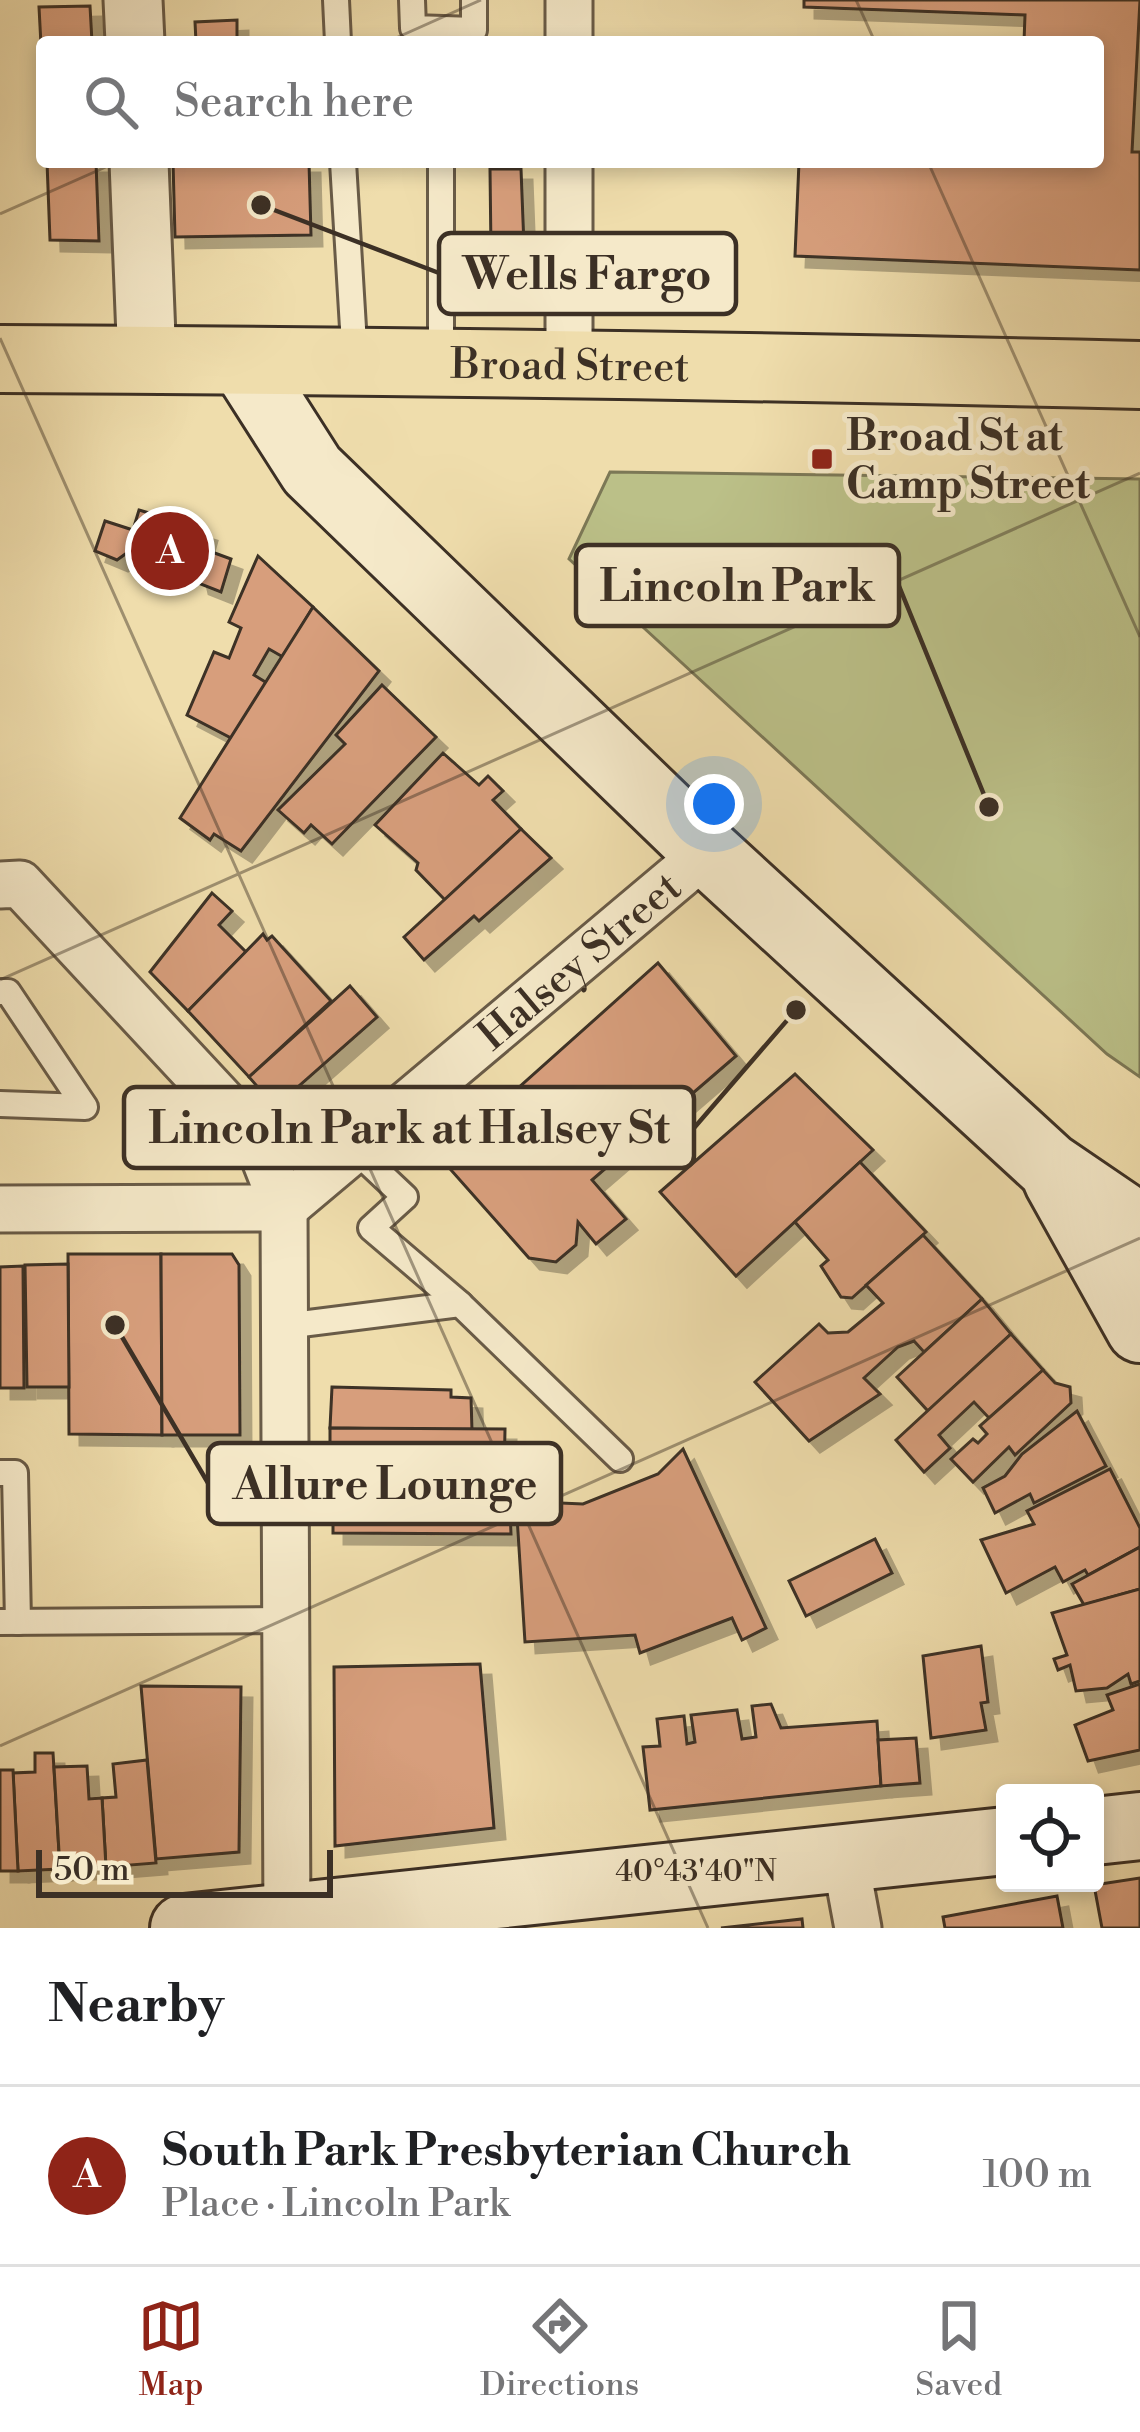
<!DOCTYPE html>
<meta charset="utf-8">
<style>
:root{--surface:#fff;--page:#f6f6f6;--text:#202124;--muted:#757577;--line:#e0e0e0;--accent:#8f2418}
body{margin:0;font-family:"Libre Bodoni",serif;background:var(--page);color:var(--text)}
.controls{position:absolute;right:36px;bottom:36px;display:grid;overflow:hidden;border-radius:12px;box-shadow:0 6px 18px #0003}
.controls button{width:108px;height:108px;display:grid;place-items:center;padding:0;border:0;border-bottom:3px solid var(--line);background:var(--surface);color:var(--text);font:60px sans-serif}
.scale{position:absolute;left:36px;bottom:30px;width:297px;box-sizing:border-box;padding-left:12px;border:6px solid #3c3025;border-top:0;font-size:33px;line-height:42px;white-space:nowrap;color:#3c3025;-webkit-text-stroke:9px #f5e9c9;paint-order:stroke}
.you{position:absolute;left:714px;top:804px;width:42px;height:42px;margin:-30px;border:9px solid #fff;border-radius:50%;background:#1a73e8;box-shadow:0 0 0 18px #1a73e833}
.badge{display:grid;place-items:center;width:78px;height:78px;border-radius:50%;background:var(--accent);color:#fff;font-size:39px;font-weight:700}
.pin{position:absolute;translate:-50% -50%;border:6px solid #fff;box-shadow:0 3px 12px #0006}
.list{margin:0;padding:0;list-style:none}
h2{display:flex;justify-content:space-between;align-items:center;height:156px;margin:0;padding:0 48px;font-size:51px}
h2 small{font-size:39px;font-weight:400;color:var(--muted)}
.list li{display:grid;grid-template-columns:78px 1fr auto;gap:36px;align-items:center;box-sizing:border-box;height:180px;padding:0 48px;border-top:3px solid var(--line)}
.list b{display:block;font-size:45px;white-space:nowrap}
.list p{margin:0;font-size:39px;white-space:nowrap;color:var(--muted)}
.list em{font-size:39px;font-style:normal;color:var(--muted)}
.icon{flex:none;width:66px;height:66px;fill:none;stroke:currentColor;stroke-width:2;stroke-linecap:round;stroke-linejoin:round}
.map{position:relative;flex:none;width:1140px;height:1928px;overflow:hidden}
.search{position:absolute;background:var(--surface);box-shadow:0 6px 18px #0003;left:36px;right:36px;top:36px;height:132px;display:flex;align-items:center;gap:30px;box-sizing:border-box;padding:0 42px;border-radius:12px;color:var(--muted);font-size:45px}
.sheet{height:336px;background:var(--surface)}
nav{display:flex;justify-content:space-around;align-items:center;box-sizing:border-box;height:168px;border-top:3px solid var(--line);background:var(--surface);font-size:33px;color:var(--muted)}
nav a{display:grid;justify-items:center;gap:6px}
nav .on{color:var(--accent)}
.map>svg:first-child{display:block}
.green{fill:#bbc088;stroke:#7c7856;stroke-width:3}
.building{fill:#d79e7c;stroke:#3c3025;stroke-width:3;filter:url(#shadow)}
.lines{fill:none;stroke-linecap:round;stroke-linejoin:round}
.service-casing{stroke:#695b47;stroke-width:30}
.minor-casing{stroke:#695b47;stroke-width:51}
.tertiary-casing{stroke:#695b47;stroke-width:63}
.secondary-casing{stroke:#3c3025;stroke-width:72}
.primary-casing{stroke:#3c3025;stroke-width:72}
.service{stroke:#f5e9c9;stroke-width:24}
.minor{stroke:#f5e9c9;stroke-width:45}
.tertiary{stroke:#f5e9c9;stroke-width:57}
.secondary{stroke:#f5e9c9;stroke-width:66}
.primary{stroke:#efddac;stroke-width:66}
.ticks{fill:none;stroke:#3c3025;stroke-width:3;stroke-opacity:0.45}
.poi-dot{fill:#8f2418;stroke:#f5e9c9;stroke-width:4.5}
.labels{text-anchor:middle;stroke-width:10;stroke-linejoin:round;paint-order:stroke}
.street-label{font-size:42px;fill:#3c3025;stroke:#f5e9c9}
.poi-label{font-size:42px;font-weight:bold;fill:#3c3025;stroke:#f5e9c9;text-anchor:start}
.ticks-label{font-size:30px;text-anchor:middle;fill:#3c3025;stroke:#f5e9c9;stroke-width:10;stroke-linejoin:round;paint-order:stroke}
.leader{fill:none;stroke:#3c3025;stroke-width:4.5}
.callout-dot{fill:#3c3025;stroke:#f5e9c9;stroke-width:4.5}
.callout{fill:#f5e9c9;stroke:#3c3025;stroke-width:4.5}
.callout-label{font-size:45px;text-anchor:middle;font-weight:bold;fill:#3c3025}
</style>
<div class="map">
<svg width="1140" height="1928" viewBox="0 0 1140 1928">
<defs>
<filter id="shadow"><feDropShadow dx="11" dy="11" stdDeviation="0" flood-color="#0004"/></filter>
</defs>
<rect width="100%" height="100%" fill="#efddac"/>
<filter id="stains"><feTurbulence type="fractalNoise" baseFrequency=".00167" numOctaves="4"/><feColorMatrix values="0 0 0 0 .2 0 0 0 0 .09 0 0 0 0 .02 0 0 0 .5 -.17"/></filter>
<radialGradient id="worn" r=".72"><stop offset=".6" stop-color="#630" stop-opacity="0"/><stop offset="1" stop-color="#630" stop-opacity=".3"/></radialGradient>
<path class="green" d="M610,472L1140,479V1077L1107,1054L569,559Z"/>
<g class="building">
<path d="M804,0H1140L1132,152H1140V270L795,256L799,162H1098V42H1024L1025,15L804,7Z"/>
<path d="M90,6L92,42H42V64L39,7Z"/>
<path d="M237,20V42H196L195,22Z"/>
<path d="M47,162H96L99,241L50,240Z"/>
<path d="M173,162H309L311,235L175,237Z"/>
<path d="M490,169H521L524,246L519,251H491Z"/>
<path d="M139,510L206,530L201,548L231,559L221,592L198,583L195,570L131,550L117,560L95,551L105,521L133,530Z"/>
<path d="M258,556L313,607L283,657L269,649L254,675L267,683L233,739L187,715L214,652L229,658L241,628L229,622Z"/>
<path d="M313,607L379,671L241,851L214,834L210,840L180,818Z"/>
<path d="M382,685L436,737L332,844L311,825L304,833L278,810L345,744L336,735Z"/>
<path d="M443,753L479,785L488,776L503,791L493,800L521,829L445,900L416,870L418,863L375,825Z"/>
<path d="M521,829L551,858L479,921L474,916L424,960L404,937Z"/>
<path d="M212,893L232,911L219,925L246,952L188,1011L150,972Z"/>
<path d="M263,934L267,940L272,936L331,1001L249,1077L188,1011Z"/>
<path d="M658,963L736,1056L592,1180L626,1219L596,1244L578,1222L576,1245L556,1262L529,1258L435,1152L484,1110L488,1115Z"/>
<path d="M350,986L377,1017L275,1107L249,1077Z"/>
<path d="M795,1074L873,1150L736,1276L660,1192Z"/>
<path d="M860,1162L926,1232L852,1298L841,1297L821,1266L828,1260L795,1222Z"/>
<path d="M923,1235L982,1299L924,1352L914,1341L898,1347L864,1378L880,1394L809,1441L755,1382L819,1324L828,1333L848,1332L883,1303L866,1285Z"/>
<path d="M68,1254H161L162,1435L69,1434Z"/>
<path d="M161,1254H232L239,1265L240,1435H162Z"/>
<path d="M68,1264L69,1387H27L25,1265Z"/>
<path d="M23,1266L24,1388H0V1267Z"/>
<path d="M982,1299L1011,1334L928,1411L897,1377Z"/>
<path d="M1011,1334L1043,1370L989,1418L974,1402L939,1435L950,1448L924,1472L896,1440Z"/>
<path d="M1043,1370L1055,1383L1070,1387L1071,1403L1015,1455L1009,1447L973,1482L951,1459L973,1439L978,1443L987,1434L980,1426Z"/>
<path d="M332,1387L451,1390V1397L471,1398L472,1430L330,1428Z"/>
<path d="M1077,1411L1106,1466L1034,1503L1030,1494L995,1513L983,1488L1005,1476L1022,1454Z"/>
<path d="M330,1428L505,1429L504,1482L330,1479Z"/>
<path d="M683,1449L766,1628L742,1640L732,1618L640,1653L635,1635L525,1642L516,1501L583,1504L658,1474Z"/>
<path d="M1110,1469L1140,1528V1547L1088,1575L1085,1570L1063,1582L1055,1567L1006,1593L981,1540L1034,1524L1027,1511Z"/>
<path d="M333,1480L509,1482L511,1534L333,1533Z"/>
<path d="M875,1539L892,1573L806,1616L789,1581Z"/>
<path d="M1140,1547V1589L1084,1605L1072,1584Z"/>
<path d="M1140,1589V1681L1131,1684L1128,1674L1107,1688L1076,1691L1070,1665L1058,1670L1054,1659L1067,1655L1052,1613Z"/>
<path d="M981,1646L988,1702L981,1703L986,1730L931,1738L923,1656Z"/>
<path d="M480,1664L494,1828L335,1846L334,1667Z"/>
<path d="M1140,1684V1750L1088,1761L1075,1725L1113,1710L1107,1695Z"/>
<path d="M141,1686L241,1687L239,1852L156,1859Z"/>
<path d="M771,1704L781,1728L877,1721L881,1786L650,1810L643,1747L660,1746L657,1719L684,1716L687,1744L695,1742L691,1715L737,1710L742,1739L756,1737L752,1706Z"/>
<path d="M916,1738L920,1783L881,1786L878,1740Z"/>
<path d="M35,1753H53L60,1869L18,1871L13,1773L35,1772Z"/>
<path d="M147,1760L156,1863L106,1867L102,1798L116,1797L113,1764Z"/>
<path d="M87,1766L89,1799L102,1798L106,1867L60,1869L54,1767Z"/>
<path d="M0,1770H13L18,1871H0Z"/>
<path d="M1140,1878V1928H1102L1094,1885Z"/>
<path d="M1057,1896L1063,1928H945L943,1917Z"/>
<path d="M802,1919L803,1928H721Z"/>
</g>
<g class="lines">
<g class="service-casing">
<g id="service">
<path d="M336,0L338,42"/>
<path d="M412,0L413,28L474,30V0"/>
<path d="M343,162L355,361"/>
<path d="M441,162V360"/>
<path d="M0,992H8L85,1107L0,1104"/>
<path d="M353,1148L405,1197L371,1228L460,1304"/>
<path d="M285,1326L460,1304L620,1459"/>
<path d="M0,1473H15L18,1622"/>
<path d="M0,1622L287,1620"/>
</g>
</g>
<g class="minor-casing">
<g id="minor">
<path d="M569,42V0"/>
<path d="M569,162V362"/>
<path d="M0,885L20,884L257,1139L284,1208L287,1928"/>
<path id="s1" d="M0,1209L284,1208L707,852"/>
<path d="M845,1858L858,1928"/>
</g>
</g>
<g class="tertiary-casing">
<g id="tertiary">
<path d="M133,0L135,42"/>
<path d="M139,162L147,362"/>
</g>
</g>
<g class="secondary-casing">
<g id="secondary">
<path d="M245,365L312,470L707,852L1049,1166L1140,1228"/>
<path d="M1057,1180L1140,1329"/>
<path d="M1095,1831L1140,1826"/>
<path d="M184,1928L1005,1841"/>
</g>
</g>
<g class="primary-casing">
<g id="primary">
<path id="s2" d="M0,359C380,361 760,366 1140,375"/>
</g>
</g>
<use href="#service" class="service"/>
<use href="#minor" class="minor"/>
<use href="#tertiary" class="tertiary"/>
<use href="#secondary" class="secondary"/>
<use href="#primary" class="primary"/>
</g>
<path class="ticks" d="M856,0L875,42M387,42L481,0M928,162L1140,637M0,214L117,162M0,338L708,1928M0,980L1140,473M0,1746L1140,1238"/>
<rect class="poi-dot" x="810" y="447" width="24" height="24" rx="6"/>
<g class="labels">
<g class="street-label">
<text dy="15" stroke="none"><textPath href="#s2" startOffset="570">Broad Street</textPath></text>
<text dy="15" stroke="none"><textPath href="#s1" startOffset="669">Halsey Street</textPath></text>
</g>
<g class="poi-label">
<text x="846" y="450">Broad St at<tspan x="846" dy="48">Camp Street</tspan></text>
</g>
</g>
<g class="ticks-label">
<text x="696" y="1881">40°43'40"N</text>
</g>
<path class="leader" d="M261 205L439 273M989 807L899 586M796 1010L694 1128M115 1325L208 1483"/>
<g class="callout-dot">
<circle cx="261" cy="205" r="12"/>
<circle cx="989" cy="807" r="12"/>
<circle cx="796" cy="1010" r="12"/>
<circle cx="115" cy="1325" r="12"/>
</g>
<g class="callout">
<rect x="439" y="233" width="297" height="81" rx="12"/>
<rect x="576" y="545" width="323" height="81" rx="12"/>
<rect x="124" y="1087" width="570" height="81" rx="12"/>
<rect x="208" y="1443" width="353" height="81" rx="12"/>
</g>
<g class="callout-label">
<text x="587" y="289">Wells Fargo</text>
<text x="737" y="601">Lincoln Park</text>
<text x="409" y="1143">Lincoln Park at Halsey St</text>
<text x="385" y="1499">Allure Lounge</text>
</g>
<rect width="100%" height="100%" filter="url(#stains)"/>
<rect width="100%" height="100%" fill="url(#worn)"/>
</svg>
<div class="controls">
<button><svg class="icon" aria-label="locate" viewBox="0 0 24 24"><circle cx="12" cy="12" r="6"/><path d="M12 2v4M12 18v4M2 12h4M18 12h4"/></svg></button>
</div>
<div class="scale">50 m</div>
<div class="you"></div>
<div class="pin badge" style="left:170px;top:551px">A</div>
<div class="search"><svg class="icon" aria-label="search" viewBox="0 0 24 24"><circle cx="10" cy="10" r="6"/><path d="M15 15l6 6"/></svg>Search here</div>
</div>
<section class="sheet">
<h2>Nearby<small></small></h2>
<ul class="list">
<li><span class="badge">A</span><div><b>South Park Presbyterian Church</b><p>Place · Lincoln Park</p></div><em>100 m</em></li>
</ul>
</section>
<nav>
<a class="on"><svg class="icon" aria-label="map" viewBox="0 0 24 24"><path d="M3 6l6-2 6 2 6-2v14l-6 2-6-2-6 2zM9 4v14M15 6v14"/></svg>Map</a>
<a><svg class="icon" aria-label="directions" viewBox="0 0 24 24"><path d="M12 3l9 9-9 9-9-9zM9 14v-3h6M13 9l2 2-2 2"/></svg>Directions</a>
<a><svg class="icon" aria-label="saved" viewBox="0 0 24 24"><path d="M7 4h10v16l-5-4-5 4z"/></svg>Saved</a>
</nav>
